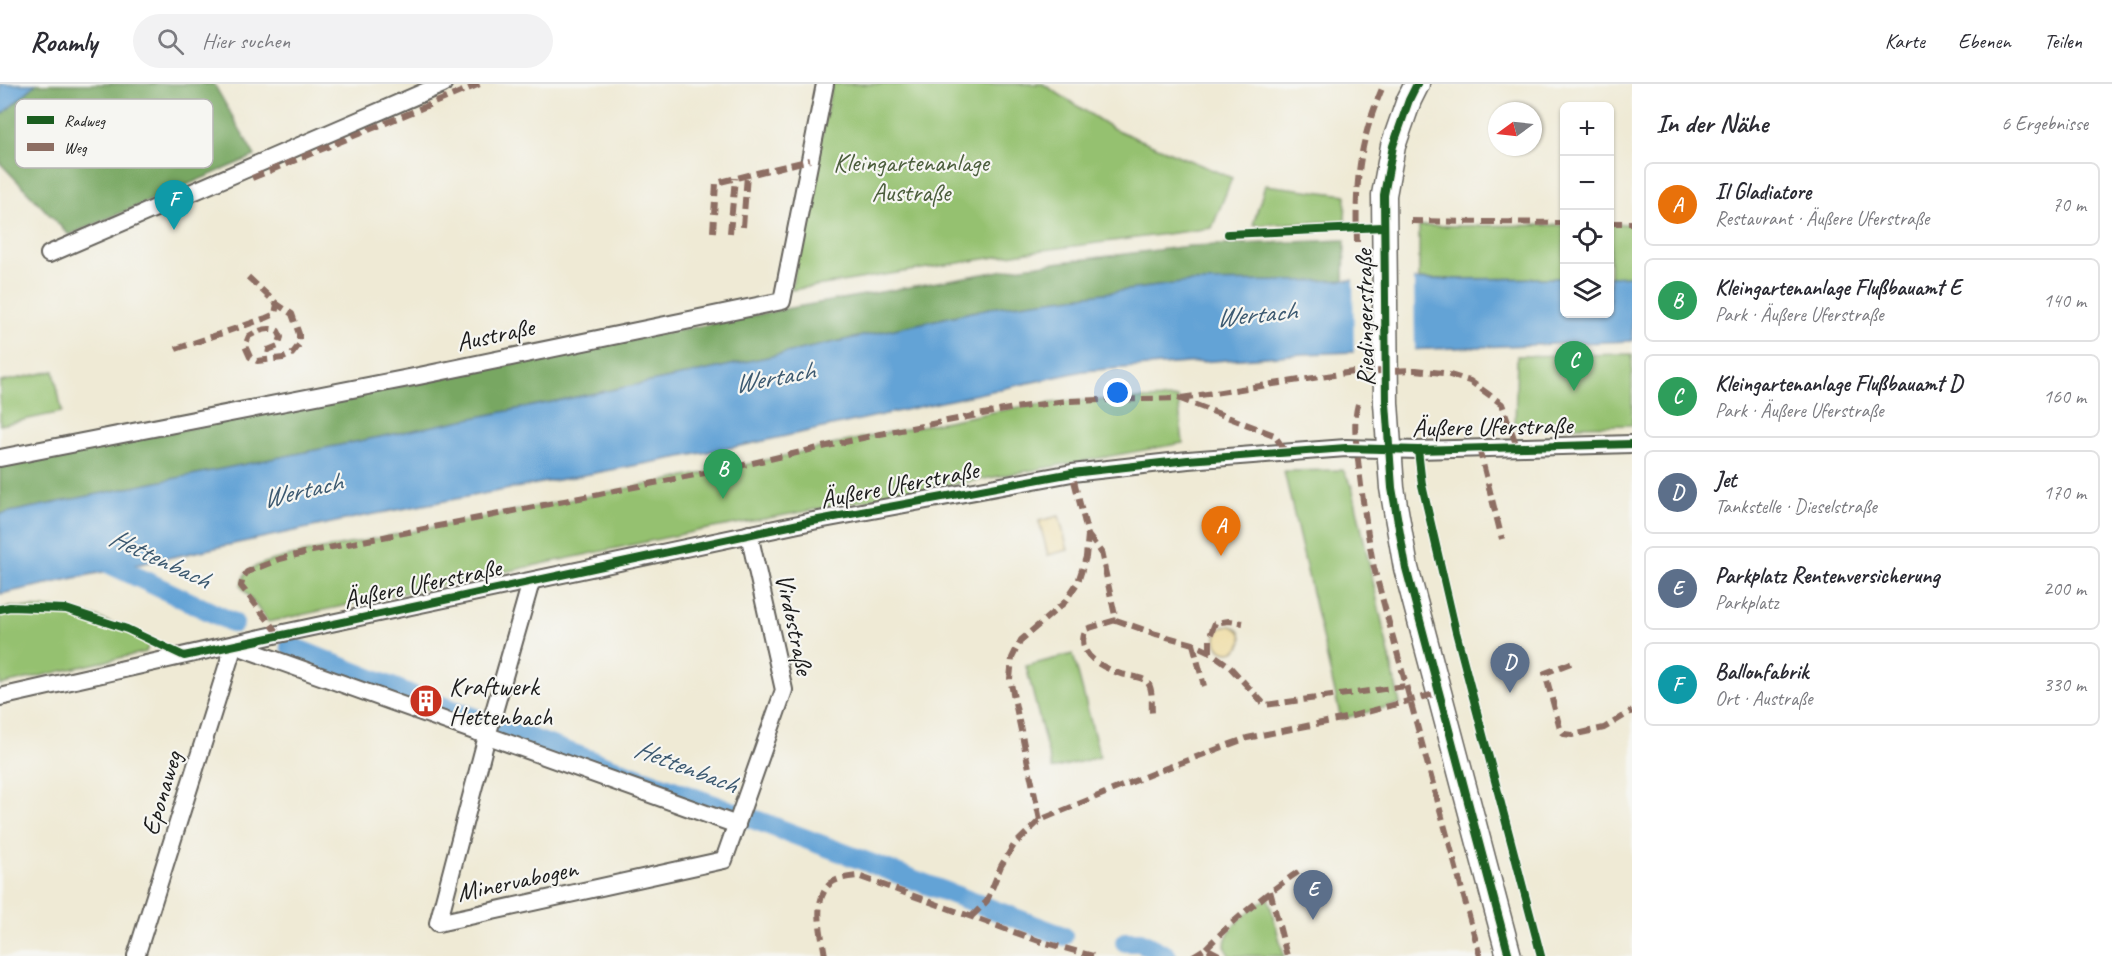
<!DOCTYPE html>
<html lang="de">
<meta charset="utf-8">
<style>
:root{--surface:#fff;--page:#f2f2f3;--text:#2b2b33;--muted:#7c7c81;--line:#e1e1e2;--accent:#0b8043}
body{margin:0;font-family:Caveat,sans-serif;background:var(--page);color:var(--text)}
.controls{position:absolute;right:18px;top:18px;display:grid;overflow:hidden;border-radius:9px;box-shadow:0 2px 4px #0004}
.controls button{width:54px;height:54px;display:grid;place-items:center;padding:0;border:0;border-bottom:2px solid var(--line);background:var(--surface);color:var(--text);font:30px sans-serif}
.compass{position:absolute;left:1488px;top:18px;width:54px;height:54px;border-radius:50%;background:var(--surface);box-shadow:0 2px 4px #0004;rotate:255deg}
.you{position:absolute;left:1118px;top:309px;width:21px;height:21px;margin:-15px;border:4px solid #fff;border-radius:50%;background:#1a73e8;box-shadow:0 0 0 9px #1a73e833}
.badge{display:grid;place-items:center;width:39px;height:39px;border-radius:50%;background:var(--accent);color:#fff;font-size:20px;font-weight:700}
.pin{position:absolute;translate:-50% -50px;filter:drop-shadow(0 2px 3px #0008)}
.pin::after{content:'';position:absolute;top:32px;width:21px;height:18px;background:inherit;clip-path:polygon(0 0,100% 0,50% 100%)}
.list{margin:0;padding:0;list-style:none}
h2{display:flex;justify-content:space-between;align-items:center;height:78px;margin:0;padding:0 24px;font-size:26px}
h2 small{font-size:20px;font-weight:400;color:var(--muted)}
.list li{display:grid;grid-template-columns:39px 1fr auto;gap:18px;align-items:center;box-sizing:border-box;height:84px;margin:0 12px 12px;padding:0 12px;border:2px solid var(--line);border-radius:9px}
.list b{display:block;font-size:22px;white-space:nowrap}
.list p{margin:0;font-size:20px;white-space:nowrap;color:var(--muted)}
.list em{font-size:20px;font-style:normal;color:var(--muted)}
.icon{flex:none;width:33px;height:33px;fill:none;stroke:currentColor;stroke-width:2;stroke-linecap:round;stroke-linejoin:round}
.map{position:relative;flex:none;width:1632px;height:872px;overflow:hidden}
header{display:flex;align-items:center;gap:36px;box-sizing:border-box;height:84px;padding:0 30px;background:var(--surface);border-bottom:2px solid var(--line)}
header strong{font-size:28px}
nav{display:flex;gap:33px;margin-inline-start:auto;font-size:21px}
.search{width:420px;height:54px;background:var(--page);display:flex;align-items:center;gap:15px;box-sizing:border-box;padding:0 21px;border-radius:33px;color:var(--muted);font-size:22px}
main{display:flex}
aside{flex:1;background:var(--surface)}
.map>svg:first-child{display:block}
.green{fill:#95c16f;stroke:#586e46;stroke-width:1.5}
.forest{fill:#78a762;stroke:#4a623f;stroke-width:1.5}
.sand{fill:#eeda9e;stroke:#857b5d;stroke-width:1.5}
.water{fill:#63a3d6;stroke:#406079;stroke-width:1.5}
.pier{fill:#efead5}
.lines{fill:none;stroke-linecap:round;stroke-linejoin:round}
.canal{stroke:#63a3d6;stroke-width:20}
.minor-casing{stroke:#66645d;stroke-width:20}
.secondary-casing{stroke:#66645d;stroke-width:27}
.minor{stroke:#fff;stroke-width:16}
.secondary{stroke:#fff;stroke-width:24}
.quiet{stroke:#8d6e63;stroke-width:6;stroke-dasharray:12 6;stroke-linecap:butt}
.cycleway-casing{stroke:#f6f6f2;stroke-width:11}
.cycleway{stroke:#1b5e20;stroke-width:8}
.labels{text-anchor:middle;stroke-width:4.5;stroke-linejoin:round;paint-order:stroke}
.park-label{font-size:26px;fill:#4c5e3d;stroke:#f6f6f2}
.street-label{font-size:26px;fill:#1c1c1c;stroke:#f6f6f2}
.poi-label{font-size:26px;fill:#1c1c1c;stroke:#f6f6f2;text-anchor:start}
.water-label{font-size:27px;font-style:italic;fill:#3c5970;stroke:#f6f6f2}
.key{fill:#f6f6f2;stroke:#b5b5b2;stroke-width:1.5}
.key-label{font-size:16px;fill:#1c1c1c}
</style>
<header>
<strong>Roamly</strong>
<div class="search"><svg class="icon" aria-label="search" viewBox="0 0 24 24"><circle cx="10" cy="10" r="6"/><path d="M15 15l6 6"/></svg>Hier suchen</div>
<nav><a>Karte</a><a>Ebenen</a><a>Teilen</a></nav>
</header>
<main>
<div class="map">
<svg width="1632" height="872" viewBox="0 0 1632 872">
<rect width="100%" height="100%" fill="#f6f6f2"/>
<filter id="ink" filterUnits="userSpaceOnUse"><feTurbulence type="fractalNoise" baseFrequency=".0167" numOctaves="2"/><feDisplacementMap in="SourceGraphic" scale="12" xChannelSelector="R" yChannelSelector="G"/><feConvolveMatrix kernelMatrix="1 2 1 2 8 2 1 2 1" color-interpolation-filters="sRGB"/></filter>
<filter id="wash" filterUnits="userSpaceOnUse"><feTurbulence type="fractalNoise" baseFrequency=".008" numOctaves="4" result="noise"/><feDisplacementMap in="SourceGraphic" scale="24" xChannelSelector="R" yChannelSelector="G"/><feGaussianBlur stdDeviation="1.35" result="paint"/><feColorMatrix in="noise" values="0 0 0 0 0 0 0 0 0 0 0 0 0 0 0 0 0 1.4 0 .05"/><feComposite in="paint" operator="in"/></filter>
<g filter="url(#wash)">
<rect width="100%" height="100%" fill="#efead5"/>
<g class="green">
<path d="M832,0H1043L1112,44L1232,94L1212,144L1021,169L791,206Z"/>
<path d="M1265,101L1346,111L1345,137L1253,141Z"/>
<path d="M1610,140H1632V192L1610,193Z"/>
<path d="M1564,141V194L1419,195V142Z"/>
<path d="M1632,270V341L1515,343L1517,272Z"/>
<path d="M54,287L62,328L0,341V298Z"/>
<path d="M1178,314L1183,359L697,447L268,538L241,502C242,497 243,491 247,488C260,477 292,472 308,468L735,383L880,350L1014,324L1066,317Z"/>
<path d="M1343,386L1352,402L1400,620L1341,635L1284,387Z"/>
<path d="M10,523L66,525L96,533L151,555L146,568L0,601V525Z"/>
<path d="M1073,570L1100,673L1052,685L1026,582Z"/>
<path d="M1268,813L1284,872H1230C1211,851 1253,825 1268,813Z"/>
</g>
<g class="forest">
<path d="M36,0H214L255,72L69,151L0,79V32Z"/>
<path d="M1345,156L1344,197L1189,198L990,224L690,290L0,430V382L785,225L1022,183L1189,162Z"/>
</g>
<g class="sand">
<path d="M1059,432L1068,466L1048,471L1039,437Z"/>
<circle cx="1229" cy="555" r="13"/>
</g>
<g class="water">
<path d="M0,0H36L0,32Z"/>
<path d="M1632,192V257L1304,270L1083,287L745,361L359,433L0,510V430L690,290L990,224L1189,198L1564,194V230H1610V193Z"/>
</g>
<path class="pier" d="M1414,192L1415,270L1354,272L1353,194Z"/>
<g class="lines">
<g class="canal">
<path d="M95,473L234,539"/>
<path d="M290,562L417,613L761,738L1063,852"/>
<path d="M1125,858H1140L1167,872"/>
</g>
</g>
</g>
<g filter="url(#ink)">
<g class="lines">
<g class="minor-casing">
<g id="minor">
<path d="M49,170L443,0"/>
<path d="M0,374L419,292L782,217L825,0"/>
<path d="M531,498L487,652L438,839L724,776L784,606L749,450"/>
<path d="M0,613L279,550L813,437L1072,389L1188,376L1346,364L1418,366L1632,360"/>
<path d="M136,872L234,561L737,741"/>
</g>
</g>
<g class="secondary-casing">
<path id="secondary" d="M1417,0L1409,16L1393,62L1384,111L1386,319L1392,404L1406,484L1509,872"/>
</g>
<use href="#minor" class="minor"/>
<use href="#secondary" class="secondary"/>
<g class="quiet">
<path d="M252,94L480,0"/>
<path d="M1411,137L1564,139"/>
<path d="M1610,139H1632"/>
<path d="M743,143L747,91"/>
<path d="M713,148L716,99L810,76"/>
<path d="M730,149L735,94"/>
<path d="M1357,158C1355,97 1359,57 1384,0"/>
<path d="M248,193L277,220L292,230L299,250V261L292,270L283,274L257,277L250,273L245,262L249,252C258,247 268,242 278,247L281,253L278,262L268,266L263,265L262,263"/>
<path d="M176,265L266,234L275,230L277,220"/>
<path d="M1181,314L1353,288L1416,286L1443,289L1470,297L1502,320L1517,363"/>
<path d="M1358,320C1353,338 1356,357 1358,376C1362,412 1367,448 1374,484L1480,872"/>
<path d="M1479,364L1502,455"/>
<path d="M1088,451L1101,468L1116,536L1156,550L1193,560L1210,568L1228,581L1265,621L1406,602"/>
<path d="M1116,536L1086,545C1075,569 1098,581 1118,589C1126,592 1139,592 1146,597C1154,603 1151,620 1152,629"/>
<path d="M279,550L241,502L243,494L247,488L280,475L308,468L735,383L880,350L1014,324L1066,317L1178,314L1274,351L1286,368"/>
<path d="M1193,560L1204,602"/>
<path d="M1210,568V552L1215,539L1229,537L1243,539"/>
<path d="M1571,579L1545,589L1560,644L1564,650L1572,651L1604,644L1632,627"/>
<path d="M1040,736L1010,595L1012,574L1021,556L1064,519L1078,498L1086,473L1088,451L1072,389"/>
<path d="M1270,807L1287,872"/>
<path d="M971,833L987,817L1001,782L1014,761L1040,736L1156,688L1247,654L1341,635L1438,609"/>
<path d="M1206,864C1235,835 1264,811 1298,788"/>
<path d="M825,872C822,850 811,816 831,799C838,794 849,793 858,792L1039,857L1093,872"/>
<path d="M1193,872L1206,864L1221,872"/>
</g>
<g class="cycleway-casing">
<g id="cycleway">
<path d="M1417,0L1409,16L1393,62L1384,111L1386,319L1392,404L1406,484L1509,872"/>
<path d="M1228,150L1383,143"/>
<path d="M1418,366L1422,401L1456,548L1541,872"/>
<path d="M0,525L10,523L66,525L127,545L184,572L813,437L1072,389L1188,376L1346,364L1418,366L1632,360"/>
</g>
</g>
<use href="#cycleway" class="cycleway"/>
</g>
</g>
<defs>
<g id="building-disc" transform="scale(1.725)"><circle r="9.5" fill="#c8321e" stroke="#f6f6f2"/><path d="M-4-6H4V6H1V3H-1V6H-4ZM-2.5-4.3h1.7v1.8h-1.7ZM.8-4.3h1.7v1.8H.8ZM-2.5-1h1.7V.8h-1.7ZM.8-1h1.7V.8H.8Z" fill="#fff"/></g>
</defs>
<g fill-rule="evenodd">
<use href="#building-disc" x="426" y="617"/>
</g>
<g class="labels">
<g class="park-label">
<text x="911" y="87">Kleingartenanlage<tspan x="911" dy="30">Austraße</tspan></text>
</g>
<g class="street-label">
<text transform="translate(1364 234) rotate(-91)" y="9">Riedingerstraße</text>
<text transform="translate(495 250) rotate(-12)" y="9">Austraße</text>
<text transform="translate(1492 342) rotate(-1)" y="9">Äußere Uferstraße</text>
<text transform="translate(899 400) rotate(-11)" y="9">Äußere Uferstraße</text>
<text transform="translate(422 499) rotate(-12)" y="9">Äußere Uferstraße</text>
<text transform="translate(795 540) rotate(78)" y="9">Virdostraße</text>
<text transform="translate(161 709) rotate(-73)" y="9">Eponaweg</text>
<text transform="translate(517 796) rotate(-12)" y="9">Minervabogen</text>
</g>
<g class="poi-label">
<text x="449" y="611">Kraftwerk<tspan x="449" dy="30">Hettenbach</tspan></text>
</g>
<g class="water-label">
<text transform="translate(1256 230) rotate(-5)" y="9">Wertach</text>
<text transform="translate(774 293) rotate(-10)" y="9">Wertach</text>
<text transform="translate(302 406) rotate(-13)" y="9">Wertach</text>
<text transform="translate(160 474) rotate(25)" y="9">Hettenbach</text>
<text transform="translate(686 682) rotate(21)" y="9">Hettenbach</text>
</g>
</g>
<rect x="15" y="15" width="198" height="69" rx="9" class="key"/>
<rect x="27" y="32" width="27" height="8" fill="#1b5e20"/>
<rect x="27" y="59" width="27" height="8" fill="#8d6e63"/>
<g class="key-label">
<text x="64" y="42">Radweg</text>
<text x="64" y="69">Weg</text>
</g>
</svg>
<div class="controls">
<button>+</button>
<button>−</button>
<button><svg class="icon" aria-label="locate" viewBox="0 0 24 24"><circle cx="12" cy="12" r="6"/><path d="M12 2v4M12 18v4M2 12h4M18 12h4"/></svg></button>
<button><svg class="icon" aria-label="layers" viewBox="0 0 24 24"><path d="M12 4l9 5-9 5-9-5zM3 14l9 5 9-5"/></svg></button>
</div>
<svg class="compass" viewBox="-18 -18 36 36"><path d="M0-13l5 13h-10z" fill="#e53935"/><path d="M0 13l5-13h-10z" fill="#7c7c81"/></svg>
<div class="you"></div>
<div class="pin badge" style="left:1221px;top:472px;background:#e8710a">A</div>
<div class="pin badge" style="left:723px;top:415px;background:#2e9e5b">B</div>
<div class="pin badge" style="left:1574px;top:307px;background:#2e9e5b">C</div>
<div class="pin badge" style="left:1510px;top:609px;background:#5c6f8a">D</div>
<div class="pin badge" style="left:1313px;top:836px;background:#5c6f8a">E</div>
<div class="pin badge" style="left:174px;top:146px;background:#0f9aa8">F</div>
</div>
<aside>
<h2>In der Nähe<small>6 Ergebnisse</small></h2>
<ul class="list">
<li><span class="badge" style="background:#e8710a">A</span><div><b>Il Gladiatore</b><p>Restaurant · Äußere Uferstraße</p></div><em>70 m</em></li>
<li><span class="badge" style="background:#2e9e5b">B</span><div><b>Kleingartenanlage Flußbauamt E</b><p>Park · Äußere Uferstraße</p></div><em>140 m</em></li>
<li><span class="badge" style="background:#2e9e5b">C</span><div><b>Kleingartenanlage Flußbauamt D</b><p>Park · Äußere Uferstraße</p></div><em>160 m</em></li>
<li><span class="badge" style="background:#5c6f8a">D</span><div><b>Jet</b><p>Tankstelle · Dieselstraße</p></div><em>170 m</em></li>
<li><span class="badge" style="background:#5c6f8a">E</span><div><b>Parkplatz Rentenversicherung</b><p>Parkplatz</p></div><em>200 m</em></li>
<li><span class="badge" style="background:#0f9aa8">F</span><div><b>Ballonfabrik</b><p>Ort · Austraße</p></div><em>330 m</em></li>
</ul>
</aside>
</main>
